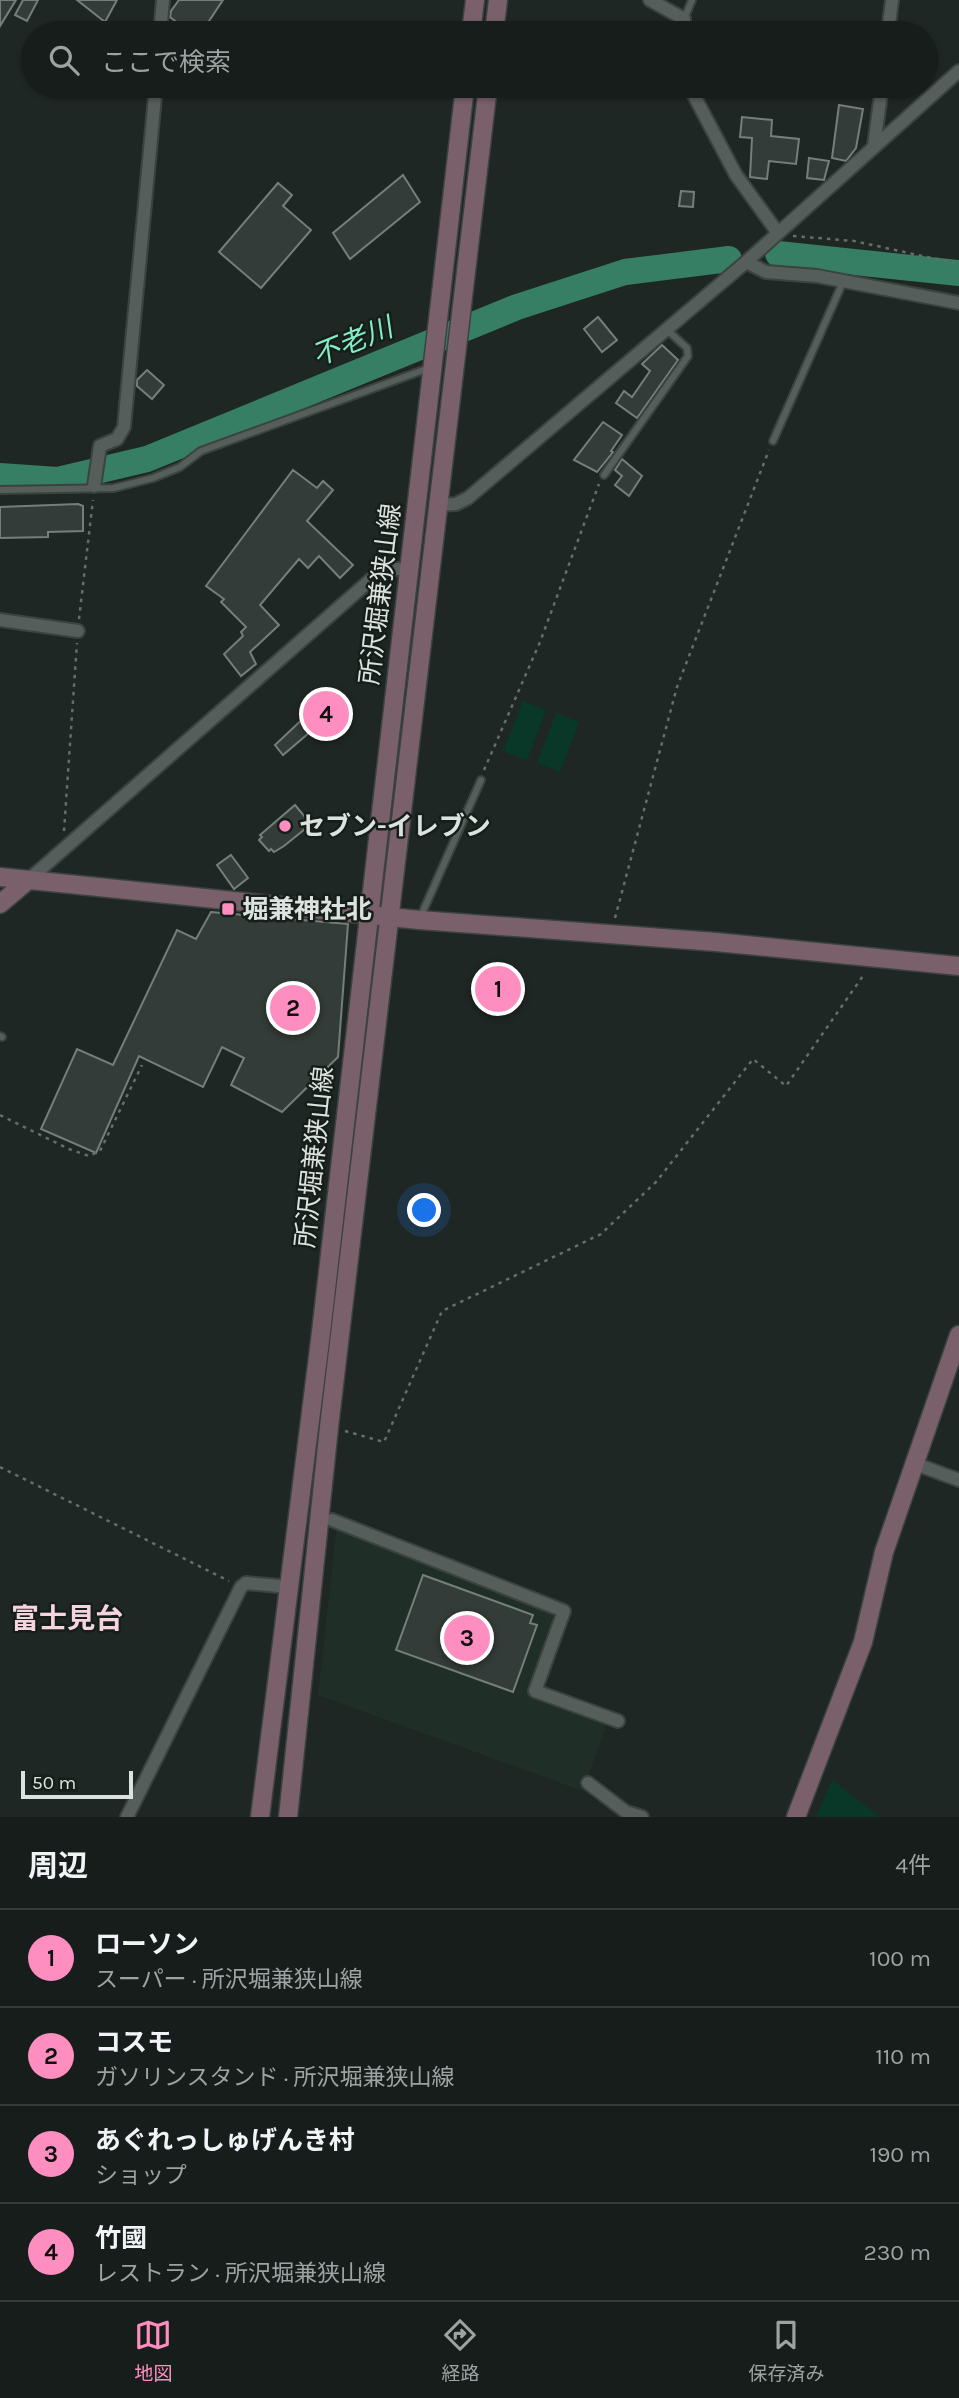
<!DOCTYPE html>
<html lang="ja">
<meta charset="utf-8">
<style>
:root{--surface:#171d1b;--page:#202624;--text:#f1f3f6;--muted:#9ea2a3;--line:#363b3a;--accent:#fd8ebf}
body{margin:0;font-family:Karla,"Noto Sans JP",sans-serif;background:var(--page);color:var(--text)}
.scale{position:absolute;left:21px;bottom:18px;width:112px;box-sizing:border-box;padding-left:7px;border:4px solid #dce2df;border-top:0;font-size:19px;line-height:24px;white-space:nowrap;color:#dce2df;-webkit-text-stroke:5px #161e1a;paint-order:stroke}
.you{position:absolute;left:425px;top:1211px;width:24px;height:24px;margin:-18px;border:5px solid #fff;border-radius:50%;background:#1a73e8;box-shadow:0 0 0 10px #1a73e833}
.badge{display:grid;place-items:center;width:46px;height:46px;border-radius:50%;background:var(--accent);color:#111;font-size:23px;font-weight:700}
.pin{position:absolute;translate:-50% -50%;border:4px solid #fff;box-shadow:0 2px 7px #0006}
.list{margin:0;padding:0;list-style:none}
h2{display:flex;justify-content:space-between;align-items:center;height:91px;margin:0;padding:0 28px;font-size:30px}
h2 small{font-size:23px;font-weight:400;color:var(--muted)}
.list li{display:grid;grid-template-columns:46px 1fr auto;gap:21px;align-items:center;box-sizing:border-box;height:98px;padding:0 28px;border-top:2px solid var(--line)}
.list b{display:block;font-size:26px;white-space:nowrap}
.list p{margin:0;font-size:23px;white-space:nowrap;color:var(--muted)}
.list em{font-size:23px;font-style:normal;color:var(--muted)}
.icon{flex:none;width:38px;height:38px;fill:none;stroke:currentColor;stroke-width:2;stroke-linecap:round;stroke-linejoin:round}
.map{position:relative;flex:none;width:959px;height:1817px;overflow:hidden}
.search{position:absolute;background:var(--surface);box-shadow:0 2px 5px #0004;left:21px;right:21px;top:21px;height:77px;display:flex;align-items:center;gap:18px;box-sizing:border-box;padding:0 24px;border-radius:38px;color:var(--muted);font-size:26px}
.sheet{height:483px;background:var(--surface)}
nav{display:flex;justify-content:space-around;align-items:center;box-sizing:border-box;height:98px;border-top:2px solid var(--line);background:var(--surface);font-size:19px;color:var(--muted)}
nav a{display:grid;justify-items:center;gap:4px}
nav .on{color:var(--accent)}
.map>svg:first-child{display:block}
.built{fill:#1f2f28}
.green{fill:#093829}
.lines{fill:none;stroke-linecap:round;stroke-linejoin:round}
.river{stroke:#367e64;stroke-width:26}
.building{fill:#333c38;stroke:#757f7a;stroke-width:2}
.lane-casing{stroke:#3c423f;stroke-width:10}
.street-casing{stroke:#3c423f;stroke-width:16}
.secondary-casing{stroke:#3c423f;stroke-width:21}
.path{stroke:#666d6a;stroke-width:2.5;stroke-dasharray:3.5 5;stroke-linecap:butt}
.lane{stroke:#555e5a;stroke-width:6}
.street{stroke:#555e5a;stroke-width:12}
.secondary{stroke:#79606b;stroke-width:18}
.poi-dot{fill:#fd8ebf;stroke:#161e1a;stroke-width:2.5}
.labels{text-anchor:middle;stroke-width:5;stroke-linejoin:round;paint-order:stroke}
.street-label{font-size:26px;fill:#dce2df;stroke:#161e1a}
.poi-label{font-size:26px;font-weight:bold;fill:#dce2df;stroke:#161e1a;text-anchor:start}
.water-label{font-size:28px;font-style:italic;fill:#84edc5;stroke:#161e1a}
.neighbourhood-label{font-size:28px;font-weight:bold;fill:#f5d4e0;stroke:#161e1a}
</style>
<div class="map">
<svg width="959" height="1817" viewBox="0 0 959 1817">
<rect width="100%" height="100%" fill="#1f2724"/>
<path class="built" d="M337,1526L555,1612L556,1619L530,1695L607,1723L583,1791L318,1695Z"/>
<g class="green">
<path d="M523,701L546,710L527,760L503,751Z"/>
<path d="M556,713L579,722L560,772L537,763Z"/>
<path d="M832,1780L880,1817H816Z"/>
</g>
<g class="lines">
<g class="river">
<path d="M778,254L959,273"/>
<path d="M0,476L58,480L147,459L517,307L625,272L729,259"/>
</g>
</g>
<g class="building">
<path d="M0,0H16L0,26Z"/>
<path d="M23,0H38L27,21L15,15Z"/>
<path d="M77,0H117L105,22Z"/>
<path d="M179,0H223L201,33H180L171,26L175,21L170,17L171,11Z"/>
<path d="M839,105L863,109L856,148L846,161L832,158Z"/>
<path d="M742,117L772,120L771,136L799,139L796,164L769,161L767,179L750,177L752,138L740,137Z"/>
<path d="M809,158L829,161L824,180L807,178Z"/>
<path d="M403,175L420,202L350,259L333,233Z"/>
<path d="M278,183L292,195L283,206L311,230L261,288L219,252Z"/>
<path d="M681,191L694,192L693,207L679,206Z"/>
<path d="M598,317L617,340L602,352L584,329Z"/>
<path d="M662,345L678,360L637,418L616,403L624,391L632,397L650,371L642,364Z"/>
<path d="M147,370L164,385L152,399L137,386V380Z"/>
<path d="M603,422L622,435L611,451L613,452L597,472L574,460Z"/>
<path d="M622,459L642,476L629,496L615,485L622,476L615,470Z"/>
<path d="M293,470L317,488L323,481L333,490L307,521L353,565L340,578L319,556L308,568L299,559L260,605L279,625L250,652L256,664L241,676L224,654L243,636L241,632L246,627L221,602L224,599L206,586Z"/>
<path d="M78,504L83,506V531L48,532V537L0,538V507Z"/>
<path d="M329,694L347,715L323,736L316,727L283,755L275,745Z"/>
<path d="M295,805L311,824L284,846L274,852L271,849L269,851L259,840L262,837L260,835Z"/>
<path d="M231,855L248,878L234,889L217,865Z"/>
<path d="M211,912L348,924L338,1057L282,1112L231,1085L244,1058L222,1047L203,1087L139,1056L96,1153L41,1129L77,1049L113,1065L177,930L196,939Z"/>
<path d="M514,970L524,991L483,1010L473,987Z"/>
<path d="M423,1575L533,1615L530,1623L537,1625L513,1692L396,1650Z"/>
</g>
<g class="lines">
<g class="lane-casing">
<g id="lane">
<path d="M684,19L692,0"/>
<path d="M773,441L843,282"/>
<path d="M604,475L688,356L687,348L666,329"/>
<path d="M0,490L114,488L153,478L180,467L201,451L429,368"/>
<path d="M420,918L481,780"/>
<path d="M0,1036L2,1037"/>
</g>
</g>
<g class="street-casing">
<g id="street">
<path d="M650,0L684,19V33"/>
<path d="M160,33L163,0"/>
<path d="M888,33L892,0"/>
<path d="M689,86L736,175L778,233"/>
<path d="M874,146L882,86"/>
<path d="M746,262L959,71"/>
<path d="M94,486L100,446L117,439L124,427L156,86"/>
<path d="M437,505L456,504L468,498L746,262L766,272L817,276L959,303"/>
<path d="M0,620L78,631"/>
<path d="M26,882L376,575L389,569H410"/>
<path d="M913,1463L959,1480"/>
<path d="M332,1520L564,1611L535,1691L618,1721"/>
<path d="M588,1783L626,1812L642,1817"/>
<path d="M127,1817L241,1587L246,1583L290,1587"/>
</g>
</g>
<g class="secondary-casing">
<g id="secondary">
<path d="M471,33L475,0"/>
<path d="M494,33L498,0"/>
<path d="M0,877L419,920L716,942L959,966"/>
<path d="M0,904L26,882"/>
<path d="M260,1817L320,1341L465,86"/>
<path d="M288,1817L329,1427L488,86"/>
<path d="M796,1817L863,1642L884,1552L959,1335"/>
</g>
</g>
<g class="path">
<path d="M793,236L854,241L959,264"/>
<path d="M79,619L93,500"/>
<path d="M484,770L540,642L599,484"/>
<path d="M64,831L77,643"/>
<path d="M615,918L677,687L769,450"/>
<path d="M0,1115L69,1149L89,1156L100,1151L142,1065"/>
<path d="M345,1431L384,1442L442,1311L601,1234L656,1182L753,1059L786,1086L865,973"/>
<path d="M0,1467L229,1581"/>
</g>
<use href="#lane" class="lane"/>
<use href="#street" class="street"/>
<use href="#secondary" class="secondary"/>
</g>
<g class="poi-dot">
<circle cx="285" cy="826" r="7"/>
<rect x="221" y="902" width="14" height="14" rx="3.5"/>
</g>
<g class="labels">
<g class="street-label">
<text transform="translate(380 594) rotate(-83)" y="9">所沢堀兼狭山線</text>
<text transform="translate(314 1157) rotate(-84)" y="9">所沢堀兼狭山線</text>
</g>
<g class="poi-label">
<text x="299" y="835">セブン-イレブン</text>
<text x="242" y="918">堀兼神社北</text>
</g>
<g class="water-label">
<text transform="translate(352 341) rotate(-22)" y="10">不老川</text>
</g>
<g class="neighbourhood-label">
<text x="67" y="1628">富士見台</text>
</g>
</g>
</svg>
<div class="scale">50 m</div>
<div class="you"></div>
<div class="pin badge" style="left:498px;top:989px">1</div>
<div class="pin badge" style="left:293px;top:1008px">2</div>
<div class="pin badge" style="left:467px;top:1638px">3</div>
<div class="pin badge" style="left:326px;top:714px">4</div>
<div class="search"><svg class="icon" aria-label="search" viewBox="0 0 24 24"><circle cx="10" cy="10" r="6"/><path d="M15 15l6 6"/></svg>ここで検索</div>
</div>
<section class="sheet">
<h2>周辺<small>4件</small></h2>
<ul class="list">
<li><span class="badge">1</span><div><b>ローソン</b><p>スーパー · 所沢堀兼狭山線</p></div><em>100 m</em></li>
<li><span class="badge">2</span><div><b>コスモ</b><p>ガソリンスタンド · 所沢堀兼狭山線</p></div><em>110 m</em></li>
<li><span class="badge">3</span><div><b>あぐれっしゅげんき村</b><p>ショップ</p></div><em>190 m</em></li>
<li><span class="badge">4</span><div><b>竹國</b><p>レストラン · 所沢堀兼狭山線</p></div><em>230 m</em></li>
</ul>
</section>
<nav>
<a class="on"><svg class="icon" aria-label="map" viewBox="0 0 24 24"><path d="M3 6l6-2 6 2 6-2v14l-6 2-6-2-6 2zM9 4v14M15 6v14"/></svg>地図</a>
<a><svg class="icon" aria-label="directions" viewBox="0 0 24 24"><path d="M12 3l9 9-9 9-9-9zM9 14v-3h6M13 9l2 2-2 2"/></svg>経路</a>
<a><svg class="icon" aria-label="saved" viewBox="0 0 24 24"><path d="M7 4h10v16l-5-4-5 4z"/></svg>保存済み</a>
</nav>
